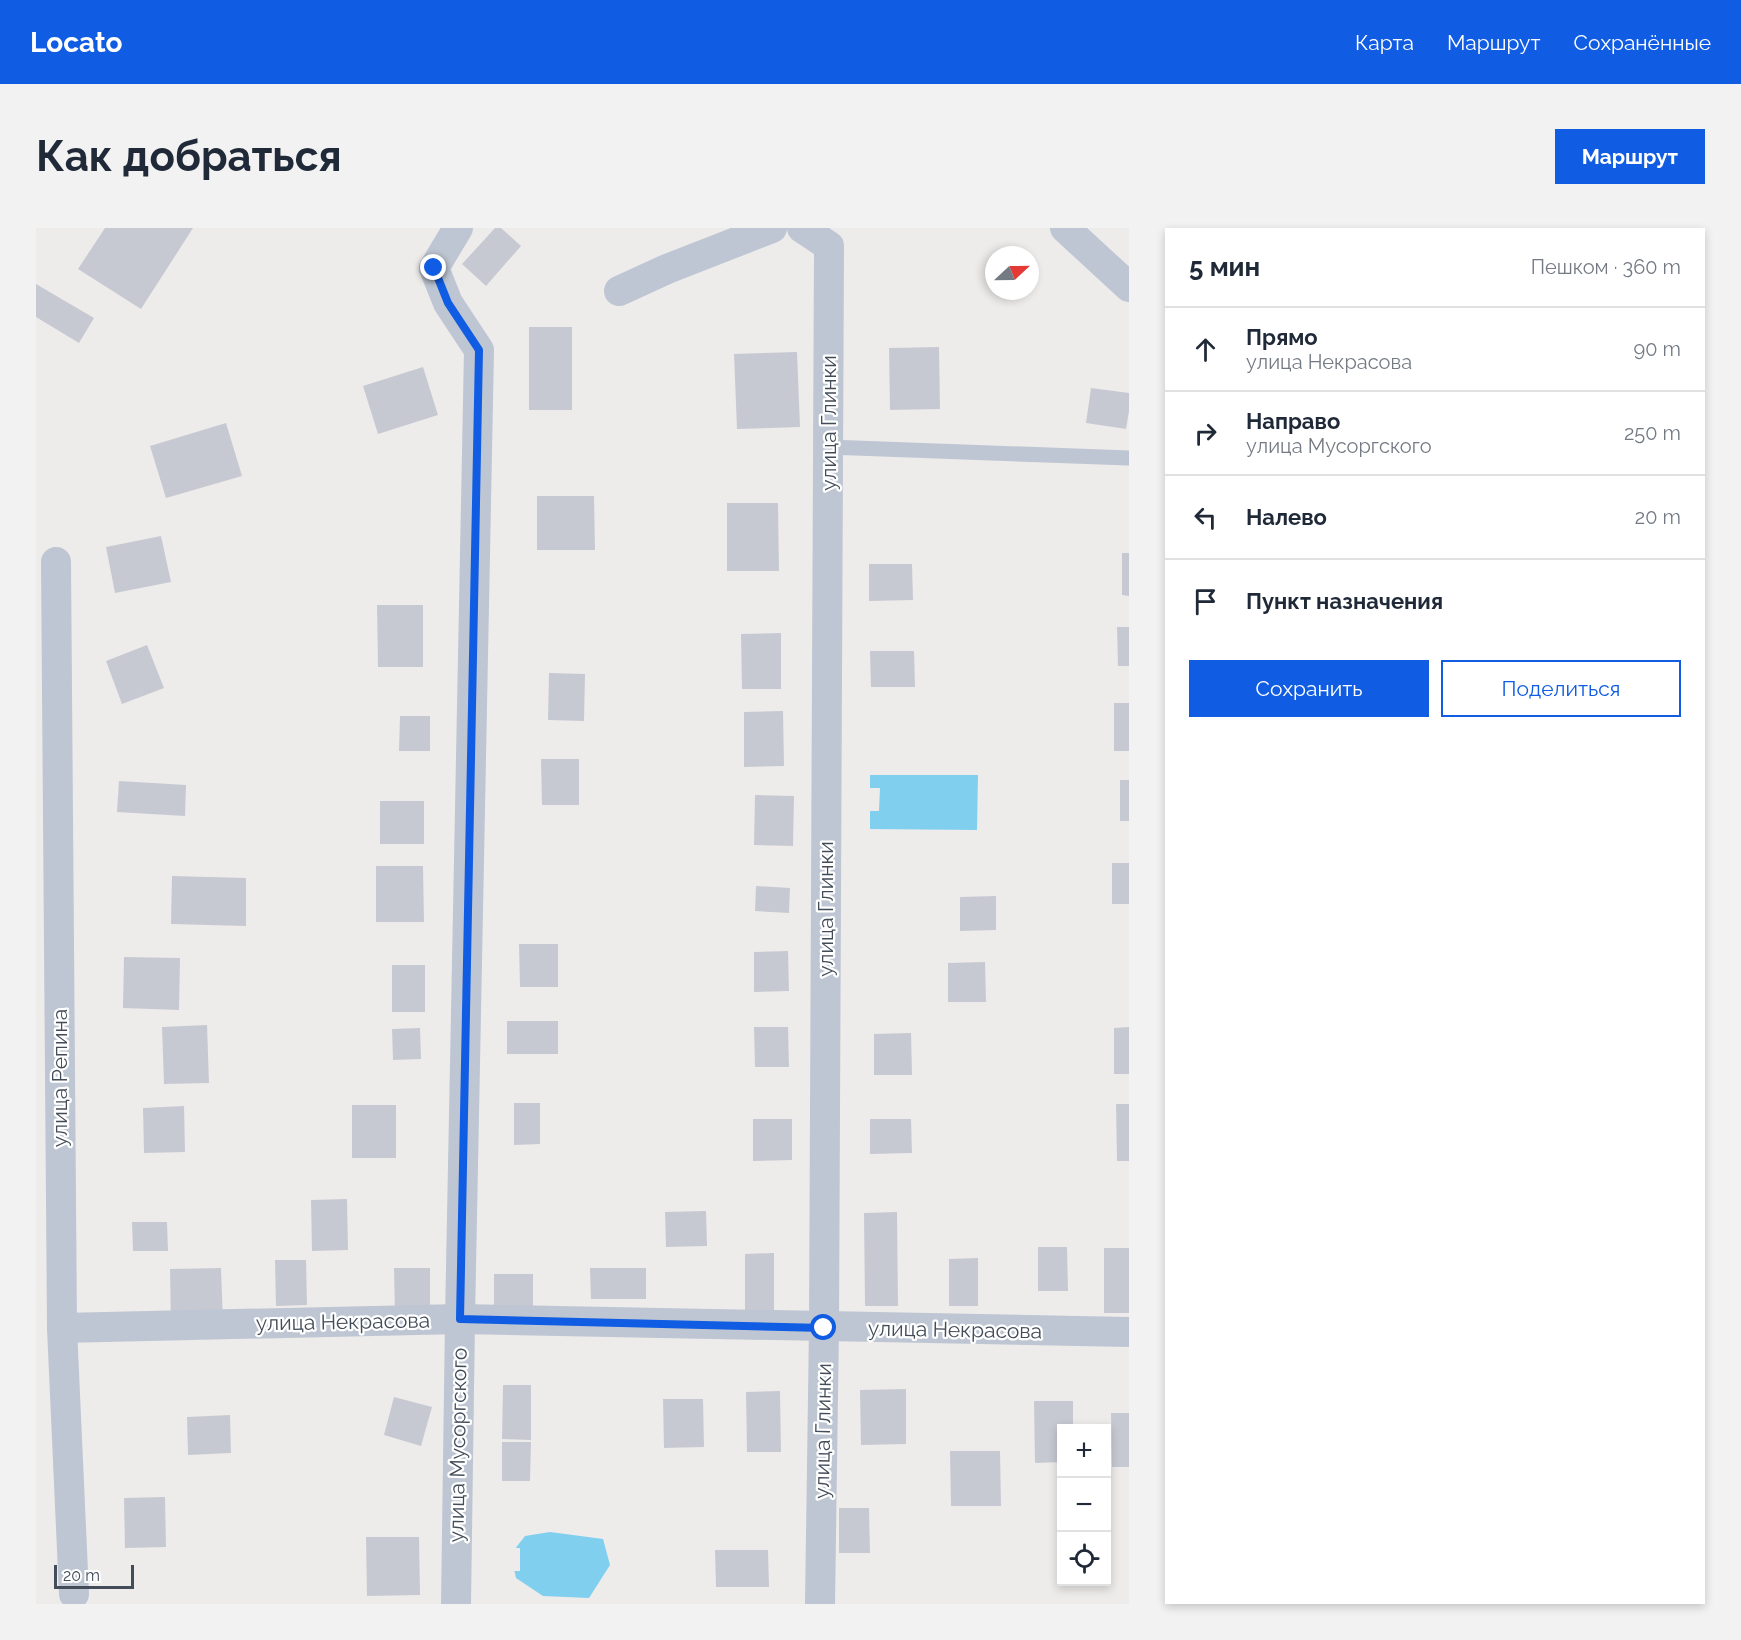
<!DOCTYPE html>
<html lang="ru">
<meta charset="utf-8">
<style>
:root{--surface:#fff;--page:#f2f2f3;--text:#1f2937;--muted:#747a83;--line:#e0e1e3;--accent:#105ce3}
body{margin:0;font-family:Raleway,sans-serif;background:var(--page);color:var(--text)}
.controls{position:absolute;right:18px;bottom:18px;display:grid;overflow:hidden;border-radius:0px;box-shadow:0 3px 9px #0003}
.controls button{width:54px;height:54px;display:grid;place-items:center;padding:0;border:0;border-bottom:2px solid var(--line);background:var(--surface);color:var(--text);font:30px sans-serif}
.compass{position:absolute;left:949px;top:18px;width:54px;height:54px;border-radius:50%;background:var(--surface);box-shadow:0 3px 9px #0003;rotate:68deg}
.scale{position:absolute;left:18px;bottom:15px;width:80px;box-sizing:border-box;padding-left:6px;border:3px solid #434d59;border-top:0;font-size:16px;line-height:21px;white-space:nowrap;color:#434d59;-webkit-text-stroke:4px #fff;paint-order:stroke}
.stop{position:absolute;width:18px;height:18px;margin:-14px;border:4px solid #105ce3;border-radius:50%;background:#fff}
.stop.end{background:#105ce3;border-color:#fff;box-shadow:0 2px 6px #0008}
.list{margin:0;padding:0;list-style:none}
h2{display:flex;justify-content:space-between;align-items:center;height:78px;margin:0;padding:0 24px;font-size:26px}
h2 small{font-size:20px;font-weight:400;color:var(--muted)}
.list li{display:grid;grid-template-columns:39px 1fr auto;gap:18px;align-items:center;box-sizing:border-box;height:84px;padding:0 24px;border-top:2px solid var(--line)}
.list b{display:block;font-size:22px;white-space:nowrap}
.list p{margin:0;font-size:20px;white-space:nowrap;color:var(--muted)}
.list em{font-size:20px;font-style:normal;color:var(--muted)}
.actions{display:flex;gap:12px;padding:18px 24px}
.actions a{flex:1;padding:14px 0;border:2px solid var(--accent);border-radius:0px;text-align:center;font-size:21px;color:var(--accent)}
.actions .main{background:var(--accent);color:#fff}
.icon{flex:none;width:33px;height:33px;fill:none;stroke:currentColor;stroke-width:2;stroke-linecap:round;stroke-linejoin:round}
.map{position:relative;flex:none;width:1093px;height:1376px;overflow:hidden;border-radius:0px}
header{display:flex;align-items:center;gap:36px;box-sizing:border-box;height:84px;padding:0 30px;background:var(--accent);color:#fff}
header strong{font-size:28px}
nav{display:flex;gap:33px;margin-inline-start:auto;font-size:21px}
.intro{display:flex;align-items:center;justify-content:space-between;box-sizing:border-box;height:144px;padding:0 36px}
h1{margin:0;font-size:42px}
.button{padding:15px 27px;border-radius:0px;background:var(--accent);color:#fff;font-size:21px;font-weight:700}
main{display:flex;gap:36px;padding:0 36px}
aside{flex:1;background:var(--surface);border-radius:0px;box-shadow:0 3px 9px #0003}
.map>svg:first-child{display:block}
.water{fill:#80cfef}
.pier{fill:#eeebeb}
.building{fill:#c7c9d2}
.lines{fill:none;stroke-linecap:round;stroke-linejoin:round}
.service{stroke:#bdc6d2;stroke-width:15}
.minor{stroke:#bdc6d2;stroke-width:30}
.route{stroke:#105ce3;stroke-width:8}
.labels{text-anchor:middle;stroke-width:4.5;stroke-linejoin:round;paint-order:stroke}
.street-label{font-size:21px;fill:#434d59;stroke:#fff}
</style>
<header>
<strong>Locato</strong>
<nav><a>Карта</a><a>Маршрут</a><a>Сохранённые</a></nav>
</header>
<div class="intro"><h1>Как добраться</h1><a class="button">Маршрут</a></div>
<main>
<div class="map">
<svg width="1093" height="1376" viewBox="0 0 1093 1376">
<rect width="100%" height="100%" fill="#eeebeb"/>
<g class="water">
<path d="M834,547H942L941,602L834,601Z"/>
<path d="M514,1304L567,1311L574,1337L553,1370L507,1368L480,1350L475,1326L489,1308Z"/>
</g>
<g class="pier">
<path d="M831,560H844L843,583H831Z"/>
<path d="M475,1320H484V1343H476L472,1326Z"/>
</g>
<g class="building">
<path d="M69,0H157L105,81L42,41Z"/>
<path d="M459,0H465L485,18L450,58L426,36Z"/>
<path d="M0,56L58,90L43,115L0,89Z"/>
<rect x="493" y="99" width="43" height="83"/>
<path d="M903,119L904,181L854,182L853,120Z"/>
<path d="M761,124L764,199L701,201L698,126Z"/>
<path d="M387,139L402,187L342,206L327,158Z"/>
<path d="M1055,160L1093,165V183L1090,201L1050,195Z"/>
<path d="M190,195L206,248L130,270L114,218Z"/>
<path d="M501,268H558L559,322H501Z"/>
<path d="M691,275H742L743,343H691Z"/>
<path d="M125,308L135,354L79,365L70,319Z"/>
<path d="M1086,325H1093V368L1086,367Z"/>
<path d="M833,336H876L877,372L833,373Z"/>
<path d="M341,377H387V439H342Z"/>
<path d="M1081,399H1093V438H1082Z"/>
<path d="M745,405V461H706L705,406Z"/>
<path d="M111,417L128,460L86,476L70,433Z"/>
<path d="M834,423H878L879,459H835Z"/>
<path d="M513,445L549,446L548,493L512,492Z"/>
<rect x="1078" y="475" width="15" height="48"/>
<path d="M747,483L748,538L708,539V484Z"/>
<path d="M364,488H394V523H363Z"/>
<path d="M505,531H543V577H506Z"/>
<rect x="1084" y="552" width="9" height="41"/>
<path d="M83,553L150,557L149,588L81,584Z"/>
<path d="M719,567L758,568L757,618L718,617Z"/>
<rect x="344" y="573" width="44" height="43"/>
<rect x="1076" y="635" width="17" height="41"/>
<path d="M340,638H387L388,694H340Z"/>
<path d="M136,648L210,650V698L135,696Z"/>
<path d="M720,658L754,660L753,685L719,683Z"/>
<path d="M960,668V702L924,703V669Z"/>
<path d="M483,716H522V759H484Z"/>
<path d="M752,723L753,763L718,764V724Z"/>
<path d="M88,729L144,730L143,782L87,780Z"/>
<path d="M949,734L950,774H912V735Z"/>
<rect x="356" y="737" width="33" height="47"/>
<rect x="471" y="793" width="51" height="33"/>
<path d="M171,797L173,855L128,856L126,799Z"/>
<path d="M718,799H752L753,839H719Z"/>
<path d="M1093,799V846H1078V800Z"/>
<path d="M384,800L385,831L357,832L356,801Z"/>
<path d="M875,805L876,847H838V806Z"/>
<path d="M478,875H504V916L478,917Z"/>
<path d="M1080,876H1093V933H1081Z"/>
<rect x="316" y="877" width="44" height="53"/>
<path d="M148,878L149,924L108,925L107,880Z"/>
<path d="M717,891H756V932L717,933Z"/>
<path d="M834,891H875L876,925L834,926Z"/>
<path d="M311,971L312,1022L276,1023L275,972Z"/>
<path d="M670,983L671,1018L630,1019L629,984Z"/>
<path d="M861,984L862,1078H829L828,985Z"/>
<path d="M96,994H131L132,1023H97Z"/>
<path d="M1002,1019H1031L1032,1063H1002Z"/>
<rect x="1068" y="1020" width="25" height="65"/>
<path d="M738,1025V1082H709V1026Z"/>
<path d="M942,1030V1078H913V1031Z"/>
<path d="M239,1032H270L271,1077L240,1078Z"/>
<path d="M185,1040L187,1095L135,1096L134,1041Z"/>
<path d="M358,1040H394V1087H359Z"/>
<path d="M554,1040H610V1071H555Z"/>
<path d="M458,1046H497V1097L458,1098Z"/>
<path d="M467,1157H495V1212L466,1211Z"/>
<path d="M870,1161V1216L825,1217L824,1162Z"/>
<path d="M744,1163L745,1224H711L710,1164Z"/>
<path d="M358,1169L396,1179L385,1218L348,1207Z"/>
<path d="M627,1171H667L668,1219L628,1220Z"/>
<path d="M998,1173H1037V1200H1026V1234L999,1235Z"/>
<path d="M1075,1185H1093V1239H1076Z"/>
<path d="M194,1187L195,1225L152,1227L151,1189Z"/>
<path d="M466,1214H495L494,1253H466Z"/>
<path d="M914,1223H964L965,1278H915Z"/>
<path d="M129,1269L130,1319L89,1320L88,1270Z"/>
<path d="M803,1280H833L834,1325H803Z"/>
<path d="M330,1309H383L384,1367L331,1368Z"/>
<path d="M679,1322H732L733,1359H680Z"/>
</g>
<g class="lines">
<path class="service" d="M792,219L1093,230"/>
<g class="minor">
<path d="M766,0L793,18L788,1099L784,1376"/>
<path d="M1029,0L1093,59"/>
<path d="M583,63L631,41L736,0"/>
<path d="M20,334L26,1100L38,1366"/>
<path d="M26,1100L424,1091L1093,1104"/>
<path d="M420,1376L424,1091L443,122L412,75L398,40L422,0"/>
</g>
</g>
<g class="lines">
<path class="route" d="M398,40L412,75L443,122L424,1091L788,1100"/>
</g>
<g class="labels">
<g class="street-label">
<text transform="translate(793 195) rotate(-90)" y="7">улица Глинки</text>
<text transform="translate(790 681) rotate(-90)" y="7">улица Глинки</text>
<text transform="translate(24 850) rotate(-90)" y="7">улица Репина</text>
<text transform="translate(307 1094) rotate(-1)" y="7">улица Некрасова</text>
<text transform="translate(919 1102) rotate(1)" y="7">улица Некрасова</text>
<text transform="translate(787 1203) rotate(-89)" y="7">улица Глинки</text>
<text transform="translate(422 1217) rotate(-89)" y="7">улица Мусоргского</text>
</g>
</g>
</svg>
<div class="controls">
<button>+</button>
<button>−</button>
<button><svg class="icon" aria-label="locate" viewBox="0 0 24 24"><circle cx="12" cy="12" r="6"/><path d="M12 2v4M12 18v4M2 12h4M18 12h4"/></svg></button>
</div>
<svg class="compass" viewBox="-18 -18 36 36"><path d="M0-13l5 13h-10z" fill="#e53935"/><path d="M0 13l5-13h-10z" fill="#747a83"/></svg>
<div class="scale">20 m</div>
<div class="stop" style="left:788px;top:1100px"></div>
<div class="stop end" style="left:398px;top:40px"></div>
</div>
<aside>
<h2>5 мин<small>Пешком · 360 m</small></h2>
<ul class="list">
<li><svg class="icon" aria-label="ahead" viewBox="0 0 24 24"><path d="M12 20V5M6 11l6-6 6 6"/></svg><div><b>Прямо</b><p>улица Некрасова</p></div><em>90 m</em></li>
<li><svg class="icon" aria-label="right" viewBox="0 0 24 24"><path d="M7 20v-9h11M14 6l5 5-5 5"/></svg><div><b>Направо</b><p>улица Мусоргского</p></div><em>250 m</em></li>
<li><svg class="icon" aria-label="left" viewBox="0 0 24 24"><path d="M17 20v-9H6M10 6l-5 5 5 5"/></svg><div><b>Налево</b></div><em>20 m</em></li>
<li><svg class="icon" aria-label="arrive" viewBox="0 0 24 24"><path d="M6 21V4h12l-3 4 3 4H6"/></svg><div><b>Пункт назначения</b></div></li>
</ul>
<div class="actions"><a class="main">Сохранить</a><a>Поделиться</a></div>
</aside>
</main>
